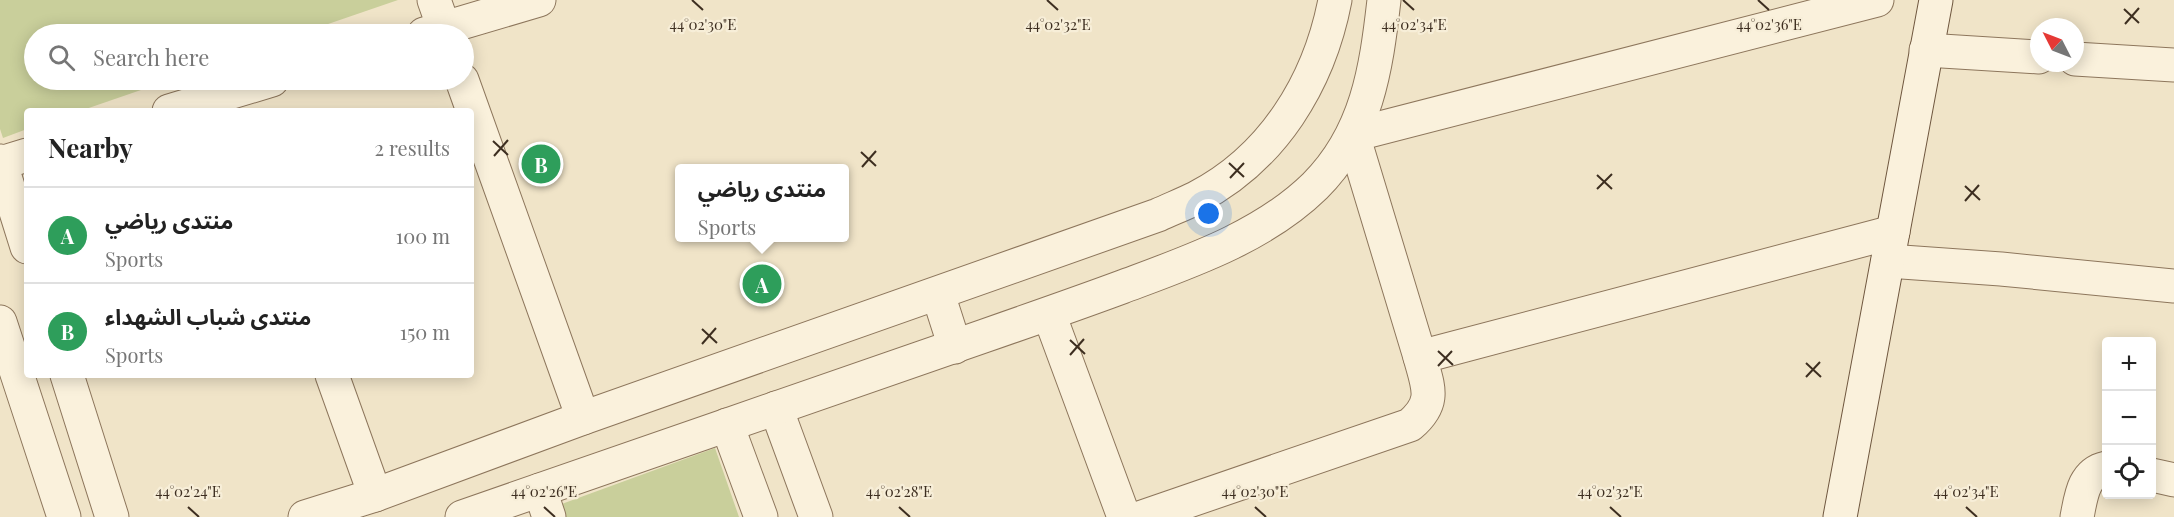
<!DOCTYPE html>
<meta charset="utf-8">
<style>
:root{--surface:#fff;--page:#f2f2f2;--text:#222;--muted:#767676;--line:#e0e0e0;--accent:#9e2a2b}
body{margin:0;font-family:"Playfair Display","Noto Sans Arabic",serif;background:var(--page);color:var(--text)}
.controls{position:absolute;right:18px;bottom:18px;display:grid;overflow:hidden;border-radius:6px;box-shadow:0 3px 15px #0003}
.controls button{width:54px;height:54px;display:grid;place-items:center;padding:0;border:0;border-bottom:2px solid var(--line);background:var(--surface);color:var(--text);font:30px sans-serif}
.compass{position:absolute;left:2030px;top:18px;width:54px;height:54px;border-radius:50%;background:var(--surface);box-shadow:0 3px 15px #0003;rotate:312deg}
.you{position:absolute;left:1209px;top:214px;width:21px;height:21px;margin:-15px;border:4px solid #fff;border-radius:50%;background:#1a73e8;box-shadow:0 0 0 9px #1a73e833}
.badge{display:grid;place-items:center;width:39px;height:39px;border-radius:50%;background:var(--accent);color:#fff;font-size:20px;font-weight:700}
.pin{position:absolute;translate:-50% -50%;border:3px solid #fff;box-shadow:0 2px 6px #0006}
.popup{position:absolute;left:675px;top:164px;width:174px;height:78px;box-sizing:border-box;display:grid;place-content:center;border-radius:6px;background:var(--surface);filter:drop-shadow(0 2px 4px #0005);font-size:20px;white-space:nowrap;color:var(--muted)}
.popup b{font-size:22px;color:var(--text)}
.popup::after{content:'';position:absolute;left:50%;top:100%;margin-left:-12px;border:12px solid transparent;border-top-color:var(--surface)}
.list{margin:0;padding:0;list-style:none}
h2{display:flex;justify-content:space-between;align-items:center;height:78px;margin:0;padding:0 24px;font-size:26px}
h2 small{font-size:20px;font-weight:400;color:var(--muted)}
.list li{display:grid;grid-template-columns:39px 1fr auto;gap:18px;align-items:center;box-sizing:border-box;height:96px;padding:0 24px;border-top:2px solid var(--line)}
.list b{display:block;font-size:22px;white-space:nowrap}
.list p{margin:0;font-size:20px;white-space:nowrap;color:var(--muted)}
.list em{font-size:20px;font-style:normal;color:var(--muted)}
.icon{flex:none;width:33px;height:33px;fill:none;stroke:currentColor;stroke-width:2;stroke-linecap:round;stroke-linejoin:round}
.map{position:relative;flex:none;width:2174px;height:517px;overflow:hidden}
.search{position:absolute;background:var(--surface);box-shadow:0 3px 15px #0003;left:24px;top:24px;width:450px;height:66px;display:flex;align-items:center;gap:15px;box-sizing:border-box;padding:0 21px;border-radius:33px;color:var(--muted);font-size:22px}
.panel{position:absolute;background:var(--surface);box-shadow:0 3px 15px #0003;left:24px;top:108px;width:450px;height:270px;border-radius:6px}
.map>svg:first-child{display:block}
.green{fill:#c9cf9b}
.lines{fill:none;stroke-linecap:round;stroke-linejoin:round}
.street-casing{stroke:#8d765c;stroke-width:35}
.secondary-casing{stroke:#6f573f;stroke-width:35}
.street{stroke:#faf1dc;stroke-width:33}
.secondary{stroke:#faf1dc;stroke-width:33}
.ticks{fill:none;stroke:#3d2e20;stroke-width:2}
.ticks-label{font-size:15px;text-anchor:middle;fill:#3d2e20;stroke:#f7eed8;stroke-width:4.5;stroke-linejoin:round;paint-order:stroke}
</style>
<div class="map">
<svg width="2174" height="517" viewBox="0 0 2174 517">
<rect width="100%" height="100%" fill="#f0e4c8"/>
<g class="green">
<path d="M0,0H398L299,34H34V80H170L80,111H27V129L3,138L0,129Z"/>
<path d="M715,448L739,517H563L559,505Z"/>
</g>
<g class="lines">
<g class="street-casing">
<g id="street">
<path d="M434,0L446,34"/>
<path d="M424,34L539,0"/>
<path d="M1926,50L2039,57"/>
<path d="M2075,59L2174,65"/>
<path d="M462,80L583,418"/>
<path d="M169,111L272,80"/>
<path d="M0,161L27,247"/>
<path d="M1,163L27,155"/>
<path d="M1888,261L2001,269L2174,286"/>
<path d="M938,294L955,347"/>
<path d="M1049,314L1124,517"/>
<path d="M0,322L64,517"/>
<path d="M1420,357L1893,232"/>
<path d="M67,375L112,517"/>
<path d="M332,375L375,495"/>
<path d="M776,408L816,517"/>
<path d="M727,425L761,517"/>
<path d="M2152,475L2174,480"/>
<path d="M540,490L549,517"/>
<path d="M305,517L375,495L583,418L1158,215C1171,209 1184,204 1196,198C1273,158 1319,83 1335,0"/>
<path d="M462,517C636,456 810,397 984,336C1030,320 1076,304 1122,287C1189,262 1263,237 1315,186C1367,134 1376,70 1384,0"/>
<path d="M1142,517L1410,425C1437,402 1428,387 1420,357L1353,135L1877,0"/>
<path d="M2077,517C2081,497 2083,473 2106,468"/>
</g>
</g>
<g class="secondary-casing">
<path id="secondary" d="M1840,517L1936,0"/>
</g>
<use href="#street" class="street"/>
<use href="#secondary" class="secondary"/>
</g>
<path class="ticks" d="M692,0L703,10M1047,0L1058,10M1403,0L1414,10M1758,0L1769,10M2124,9L2139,23M2125,24L2139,8M493,141L508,155M861,152L876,166M494,156L508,140M1229,163L1244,177M862,167L876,151M1597,175L1612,189M1230,178L1244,163M1965,186L1980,200M1597,189L1612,174M1965,201L1979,185M702,329L717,343M1070,340L1085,354M702,344L716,328M1438,351L1453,365M1070,355L1084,339M1806,363L1821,377M1438,366L1452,351M1806,377L1820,362M188,507L199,517M544,507L555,517M899,507L910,517M1255,507L1266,517M1610,507L1621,517M1966,507L1977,517"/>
<g class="ticks-label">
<text x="703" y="30">44°02'30"E</text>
<text x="1058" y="30">44°02'32"E</text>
<text x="1414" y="30">44°02'34"E</text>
<text x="1769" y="30">44°02'36"E</text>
<text x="188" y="497">44°02'24"E</text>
<text x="544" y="497">44°02'26"E</text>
<text x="899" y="497">44°02'28"E</text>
<text x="1255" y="497">44°02'30"E</text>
<text x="1610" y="497">44°02'32"E</text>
<text x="1966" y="497">44°02'34"E</text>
</g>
</svg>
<div class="controls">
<button>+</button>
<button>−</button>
<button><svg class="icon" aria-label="locate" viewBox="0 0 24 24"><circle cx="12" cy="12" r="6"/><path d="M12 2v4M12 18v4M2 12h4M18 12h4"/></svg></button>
</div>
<svg class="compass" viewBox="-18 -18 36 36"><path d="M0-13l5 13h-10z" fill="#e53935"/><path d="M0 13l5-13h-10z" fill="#767676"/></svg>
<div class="you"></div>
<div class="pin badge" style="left:762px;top:284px;background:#2e9e5b">A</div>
<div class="popup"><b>منتدى رياضي</b>Sports</div>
<div class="pin badge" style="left:541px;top:164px;background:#2e9e5b">B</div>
<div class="search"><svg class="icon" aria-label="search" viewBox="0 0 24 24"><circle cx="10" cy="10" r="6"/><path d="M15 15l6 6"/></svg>Search here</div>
<section class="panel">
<h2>Nearby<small>2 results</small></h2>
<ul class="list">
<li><span class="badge" style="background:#2e9e5b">A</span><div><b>منتدى رياضي</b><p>Sports</p></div><em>100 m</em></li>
<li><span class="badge" style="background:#2e9e5b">B</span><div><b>منتدى شباب الشهداء</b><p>Sports</p></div><em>150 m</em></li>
</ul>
</section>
</div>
